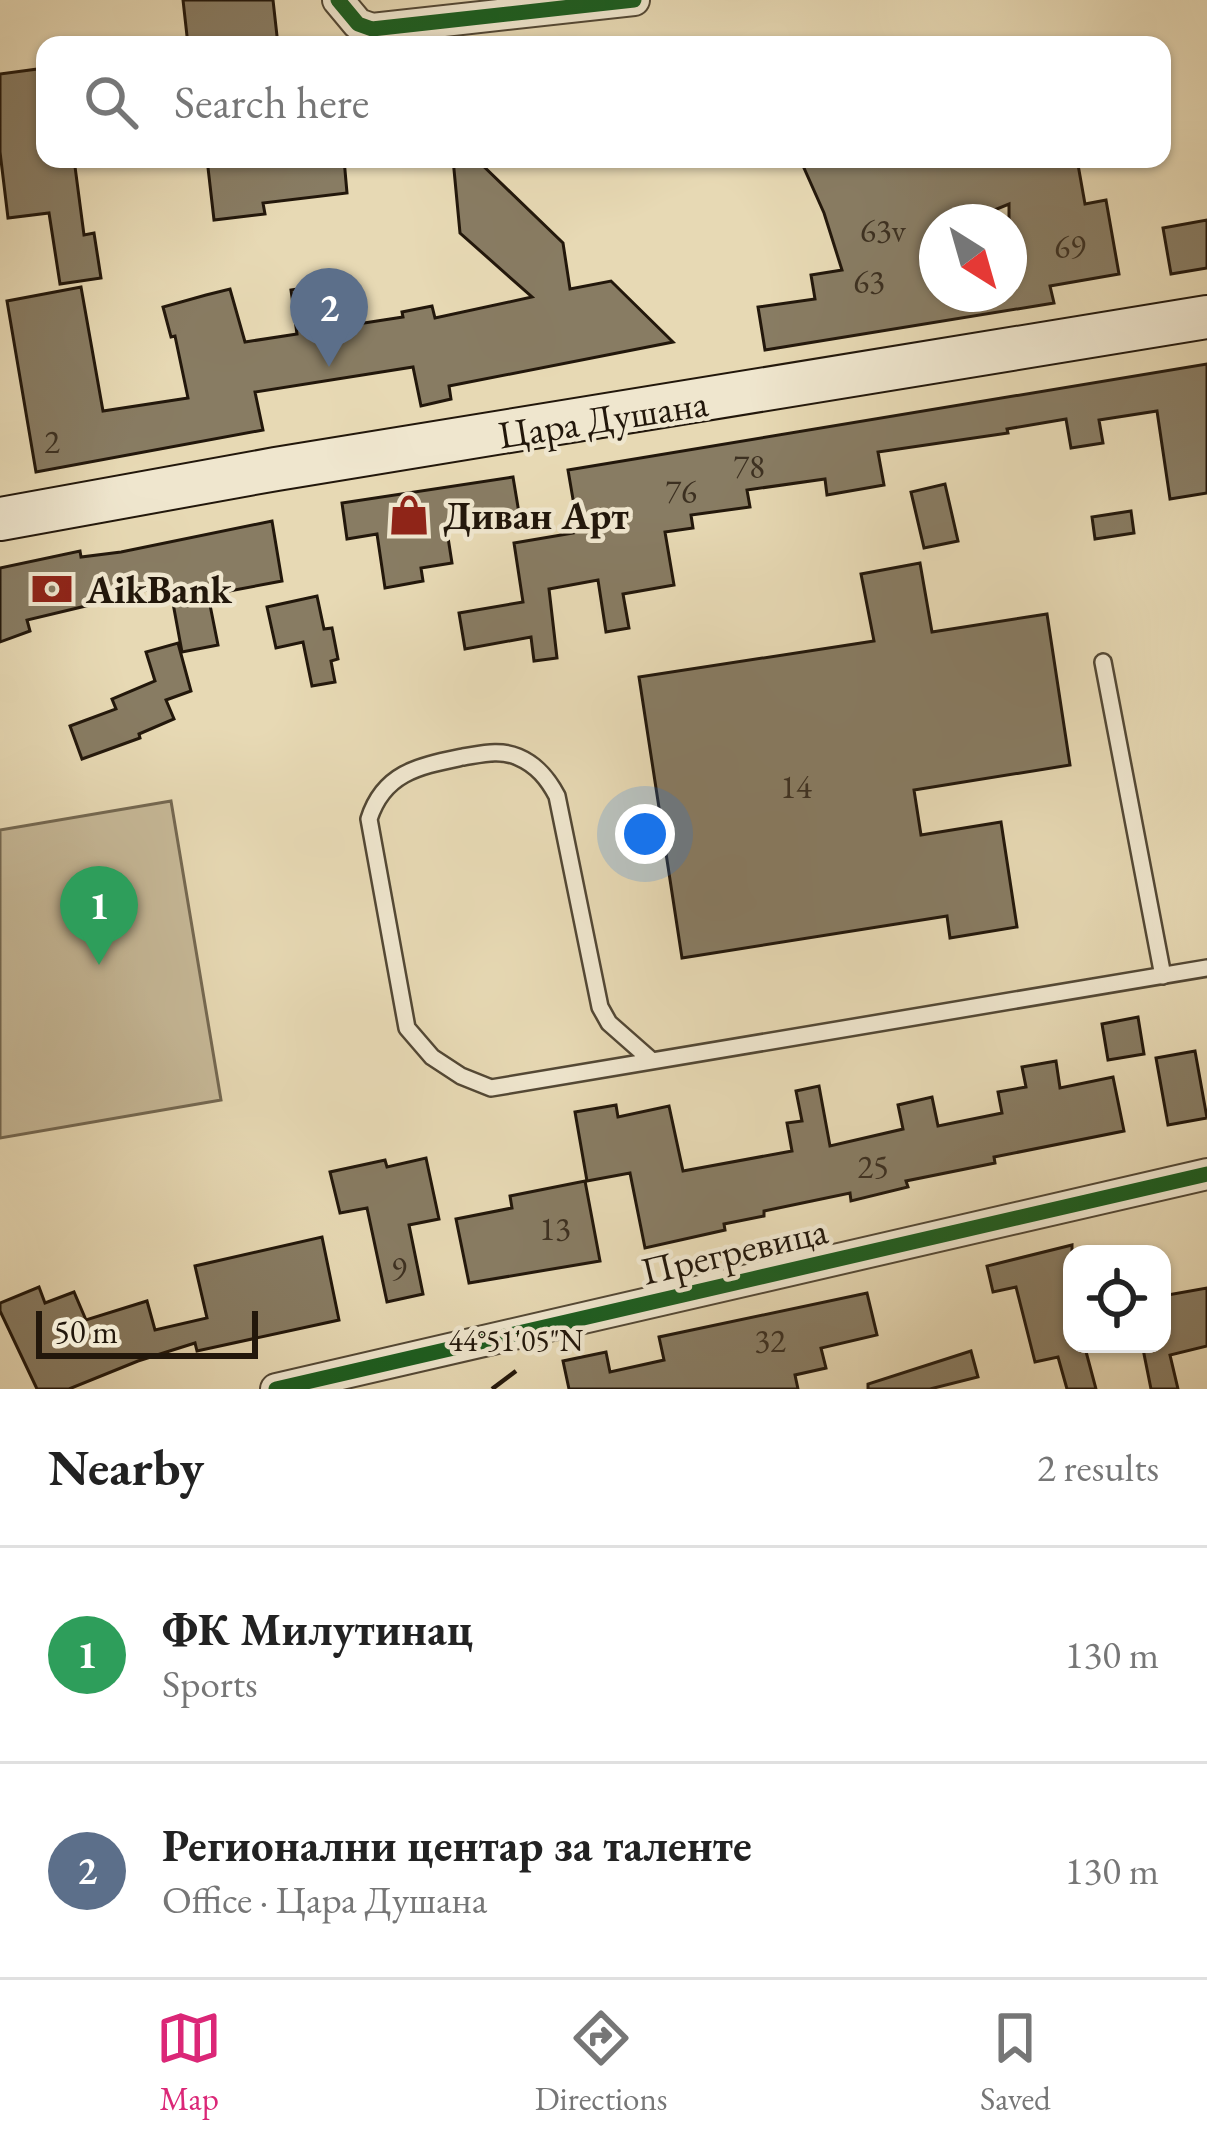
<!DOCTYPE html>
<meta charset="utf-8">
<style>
:root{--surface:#fff;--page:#f2f2f2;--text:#222;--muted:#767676;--line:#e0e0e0;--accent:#db2777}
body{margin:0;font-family:"EB Garamond",serif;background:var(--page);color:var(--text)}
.controls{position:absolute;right:36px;bottom:36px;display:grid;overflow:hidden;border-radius:24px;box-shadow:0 3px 9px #0004}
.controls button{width:108px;height:108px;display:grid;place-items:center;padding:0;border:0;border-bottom:3px solid var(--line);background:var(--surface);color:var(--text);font:60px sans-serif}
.compass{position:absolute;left:919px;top:204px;width:108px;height:108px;border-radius:50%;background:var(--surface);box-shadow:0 3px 9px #0004;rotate:143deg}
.scale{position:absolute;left:36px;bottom:30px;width:222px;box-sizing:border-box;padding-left:12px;border:6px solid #22170b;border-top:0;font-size:33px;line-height:42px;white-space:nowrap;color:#22170b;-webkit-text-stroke:9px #efe6ce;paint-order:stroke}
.you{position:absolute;left:645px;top:834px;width:42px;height:42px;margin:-30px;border:9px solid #fff;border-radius:50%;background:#1a73e8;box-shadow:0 0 0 18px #1a73e833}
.badge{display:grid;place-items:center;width:78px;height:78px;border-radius:50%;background:var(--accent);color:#fff;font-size:39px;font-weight:700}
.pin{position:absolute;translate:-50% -99px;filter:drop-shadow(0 3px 6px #0008)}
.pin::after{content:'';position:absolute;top:63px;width:42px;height:36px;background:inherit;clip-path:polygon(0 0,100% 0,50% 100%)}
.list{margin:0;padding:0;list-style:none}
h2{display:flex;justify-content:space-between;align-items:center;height:156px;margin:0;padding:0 48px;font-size:51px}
h2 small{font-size:39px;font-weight:400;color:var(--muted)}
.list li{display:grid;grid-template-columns:78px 1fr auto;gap:36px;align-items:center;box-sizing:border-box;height:216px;padding:0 48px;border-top:3px solid var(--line)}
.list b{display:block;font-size:45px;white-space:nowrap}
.list p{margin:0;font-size:39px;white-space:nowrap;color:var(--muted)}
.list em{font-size:39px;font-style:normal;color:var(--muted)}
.icon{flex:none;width:66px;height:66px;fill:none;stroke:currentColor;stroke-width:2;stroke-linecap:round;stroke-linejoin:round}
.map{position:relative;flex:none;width:1207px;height:1389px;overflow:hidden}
.search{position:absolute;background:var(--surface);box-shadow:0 3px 9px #0004;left:36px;right:36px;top:36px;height:132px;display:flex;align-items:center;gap:30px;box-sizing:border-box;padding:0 42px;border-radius:24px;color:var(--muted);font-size:45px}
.sheet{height:588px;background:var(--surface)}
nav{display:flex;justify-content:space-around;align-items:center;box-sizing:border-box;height:168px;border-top:3px solid var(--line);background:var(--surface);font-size:33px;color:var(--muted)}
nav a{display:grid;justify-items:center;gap:6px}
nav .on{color:var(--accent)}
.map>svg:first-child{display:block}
.green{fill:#c6b897;stroke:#746851;stroke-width:3}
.building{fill:#887c63;stroke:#22170b;stroke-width:3;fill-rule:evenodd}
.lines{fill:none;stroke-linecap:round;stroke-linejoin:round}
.lane-casing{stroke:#534835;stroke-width:20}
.street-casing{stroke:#534835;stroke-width:34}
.secondary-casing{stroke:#22170b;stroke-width:46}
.lane{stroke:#efe6ce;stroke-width:15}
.street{stroke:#efe6ce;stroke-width:30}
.secondary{stroke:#efe6ce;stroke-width:42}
.cycleway-casing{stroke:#efe6ce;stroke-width:22}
.cycleway{stroke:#1b5e20;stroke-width:15}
.ticks{fill:none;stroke:#22170b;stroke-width:4.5}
.labels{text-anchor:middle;stroke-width:9;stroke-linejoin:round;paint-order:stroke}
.number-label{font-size:33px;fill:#3c3021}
.street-label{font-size:39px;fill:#22170b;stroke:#efe6ce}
.poi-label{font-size:39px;font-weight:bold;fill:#22170b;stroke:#efe6ce;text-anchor:start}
.ticks-label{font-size:30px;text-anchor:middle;fill:#22170b;stroke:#efe6ce;stroke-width:9;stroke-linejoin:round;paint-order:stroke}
</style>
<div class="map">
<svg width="1207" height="1389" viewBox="0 0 1207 1389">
<rect width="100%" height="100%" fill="#e7d9b4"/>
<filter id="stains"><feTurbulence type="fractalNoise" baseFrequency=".00167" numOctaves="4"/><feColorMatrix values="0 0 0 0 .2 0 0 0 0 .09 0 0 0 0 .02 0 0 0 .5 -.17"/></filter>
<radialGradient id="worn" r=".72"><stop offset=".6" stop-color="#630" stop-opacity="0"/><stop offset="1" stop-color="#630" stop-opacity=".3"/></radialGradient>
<path class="green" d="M171,801L221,1100L0,1138V830Z"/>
<g class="building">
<path d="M183,0H273L278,45H188Z"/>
<path d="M45,68V159H74L84,235L94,233L101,278L60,284L49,213L8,218L0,152V74Z"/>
<path d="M207,159H344L347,193L263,203L265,214L214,220Z"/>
<path d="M453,159H476L563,243L570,289L611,281L673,342L449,386L451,399L421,406L413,367L255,392L263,430L36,472L7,301L81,287L103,411L188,398L175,336L171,337L163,307L206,295L230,289L245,342L297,334L291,290L331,284L338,327L403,317L402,312L432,306L435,318L532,297L460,233Z"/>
<path d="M800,159H1077L1085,204L1106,200L1119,274L1050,286L1054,303L765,350L758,307L815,299L811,275L842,270L824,213ZM1009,204V294H937V222H965Z"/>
<path d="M1207,220V268L1171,274L1163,228Z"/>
<path d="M1207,364V493L1170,499L1157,411L1099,420L1103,443L1071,448L1066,419L1007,429L1008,433L878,452L884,485L827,495L825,479L747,490L750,507L691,515L693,528L665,532L674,585L623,594L629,628L606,632L598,580L549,589L557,658L534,661L531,637L465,649L459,613L523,602L514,543L573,533L570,512L575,511L568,470Z"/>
<path d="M513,477L520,519L447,531L452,563L421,568L423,581L385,588L377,534L347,539L342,503Z"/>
<path d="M945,484L958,541L924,548L911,492Z"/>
<path d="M1131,511L1134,533L1095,539L1092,517Z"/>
<path d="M272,521L282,581L208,595L218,645L182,652L170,587L93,598L94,604L27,620L30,631L0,642V568L80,551L81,557L121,552Z"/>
<path d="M920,563L932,632L1047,614L1070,765L914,790L921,835L1001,822L1017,927L950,938L947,916L682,958L639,677L874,641L861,574Z"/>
<path d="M317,596L324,629L332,628L338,659L331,661L335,682L312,686L303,642L276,648L267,607Z"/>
<path d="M178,643L191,691L166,700L174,719L139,734L140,738L82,759L70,726L116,709L112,699L155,681L146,652Z"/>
<path d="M1138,1017L1144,1054L1108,1060L1102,1024Z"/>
<path d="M1195,1051L1207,1118L1168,1125L1156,1058Z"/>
<path d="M1056,1061L1060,1088L1113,1077L1124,1131L994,1157L995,1163L906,1181L908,1187L851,1201L850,1193L764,1211V1216L724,1224L725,1230L645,1248L630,1173L587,1181L575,1112L616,1105L618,1117L669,1106L683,1171L792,1151L787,1123L802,1121L796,1091L819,1086L830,1146L903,1129L898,1105L932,1097L938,1126L1002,1113L998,1092L1026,1087L1022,1067Z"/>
<path d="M426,1158L439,1219L409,1225L423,1294L387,1302L367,1208L340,1213L330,1172L385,1160L387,1167Z"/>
<path d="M585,1181L600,1261L469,1283L456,1219L512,1208L510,1196Z"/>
<path d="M322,1237L339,1320L197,1351L195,1343L138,1361L69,1389H37L0,1311V1303L39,1287L45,1303L74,1292L86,1320L147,1301L155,1330L207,1318L195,1266Z"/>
<path d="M1072,1245V1344H1084L1096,1389H1067L1058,1357L1035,1362L1016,1287L993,1292L987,1266Z"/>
<path d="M1207,1288V1346L1170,1355L1178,1389H1151L1142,1344H1162V1296Z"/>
<path d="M867,1293L877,1335L821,1348L826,1368L795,1375L798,1389H569L563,1361L606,1352L610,1372L664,1360L659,1337Z"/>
<path d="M971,1351L978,1377L930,1389H868V1384Z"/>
</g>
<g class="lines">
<g class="lane-casing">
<g id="lane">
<path d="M1103,662L1163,976"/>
<path d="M651,1060L609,1023L600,1007L557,796C548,779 537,765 518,757C500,749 482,754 463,757C420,766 384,772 369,819L407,1028L432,1057L461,1076L491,1088L1207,968"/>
</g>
</g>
<g class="street-casing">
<g id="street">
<path d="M338,0L358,24L372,29L634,0"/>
<path d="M276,1389L1207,1174"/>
</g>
</g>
<g class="secondary-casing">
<path id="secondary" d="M0,519L276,469L1207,317"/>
</g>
<use href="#lane" class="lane"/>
<use href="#street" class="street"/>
<use href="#secondary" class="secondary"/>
<g class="cycleway-casing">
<g id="cycleway">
<path d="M338,0L358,24L372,29L634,0"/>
<path d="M276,1389L1207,1174"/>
</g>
</g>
<use href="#cycleway" class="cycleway"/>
</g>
<path class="ticks" d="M492,1389L516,1371"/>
<defs>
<g id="shop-bare" transform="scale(3.24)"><path d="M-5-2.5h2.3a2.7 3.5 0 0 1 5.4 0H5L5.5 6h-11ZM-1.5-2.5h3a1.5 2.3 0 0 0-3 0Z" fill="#8f2418" stroke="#efe6ce" stroke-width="2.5" paint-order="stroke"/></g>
<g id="bank-bare" transform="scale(3.24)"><path d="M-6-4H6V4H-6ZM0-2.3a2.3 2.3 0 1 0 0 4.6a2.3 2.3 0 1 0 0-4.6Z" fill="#8f2418" stroke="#efe6ce" stroke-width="2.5" paint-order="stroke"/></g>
</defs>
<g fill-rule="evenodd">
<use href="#shop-bare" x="409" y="515"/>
<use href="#bank-bare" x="52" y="589"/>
</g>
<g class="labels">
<g class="number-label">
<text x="883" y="242">63v</text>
<text x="1070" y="258">69</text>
<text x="869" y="293">63</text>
<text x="52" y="453">2</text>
<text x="749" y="478">78</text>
<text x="681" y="503">76</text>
<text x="796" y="798">14</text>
<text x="873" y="1178">25</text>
<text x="555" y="1240">13</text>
<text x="399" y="1280">9</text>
<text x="770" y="1352">32</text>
</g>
<g class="street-label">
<text transform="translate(603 418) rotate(-9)" y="14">Цара Душана</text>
<text transform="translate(734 1250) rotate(-13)" y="14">Прегревица</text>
</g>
<g class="poi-label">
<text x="443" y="529">Диван Арт</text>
<text x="86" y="603">AikBank</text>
</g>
</g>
<g class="ticks-label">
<text x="516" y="1351">44°51'05"N</text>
</g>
<rect width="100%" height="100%" filter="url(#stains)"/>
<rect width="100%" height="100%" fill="url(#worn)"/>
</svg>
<div class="controls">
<button><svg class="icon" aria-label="locate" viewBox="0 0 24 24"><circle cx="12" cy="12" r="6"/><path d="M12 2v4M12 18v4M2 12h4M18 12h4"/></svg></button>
</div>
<svg class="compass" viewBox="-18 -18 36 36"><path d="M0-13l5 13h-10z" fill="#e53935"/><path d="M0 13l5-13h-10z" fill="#767676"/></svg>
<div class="scale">50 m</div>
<div class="you"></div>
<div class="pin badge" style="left:99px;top:965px;background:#2e9e5b">1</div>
<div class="pin badge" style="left:329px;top:367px;background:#5c6f8a">2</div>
<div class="search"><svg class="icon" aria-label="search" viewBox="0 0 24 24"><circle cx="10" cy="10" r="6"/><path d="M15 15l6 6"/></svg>Search here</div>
</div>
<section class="sheet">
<h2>Nearby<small>2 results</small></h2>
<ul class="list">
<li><span class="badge" style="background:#2e9e5b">1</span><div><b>ФК Милутинац</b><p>Sports</p></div><em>130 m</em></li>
<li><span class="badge" style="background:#5c6f8a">2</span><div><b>Регионални центар за таленте</b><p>Office · Цара Душана</p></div><em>130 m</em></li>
</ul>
</section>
<nav>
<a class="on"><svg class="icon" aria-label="map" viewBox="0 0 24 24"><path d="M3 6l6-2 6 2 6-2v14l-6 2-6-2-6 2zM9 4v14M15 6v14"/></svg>Map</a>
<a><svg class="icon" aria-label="directions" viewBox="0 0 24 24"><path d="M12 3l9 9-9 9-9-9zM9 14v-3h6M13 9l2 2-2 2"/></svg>Directions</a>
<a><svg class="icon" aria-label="saved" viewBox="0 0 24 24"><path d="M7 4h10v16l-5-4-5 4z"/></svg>Saved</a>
</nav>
